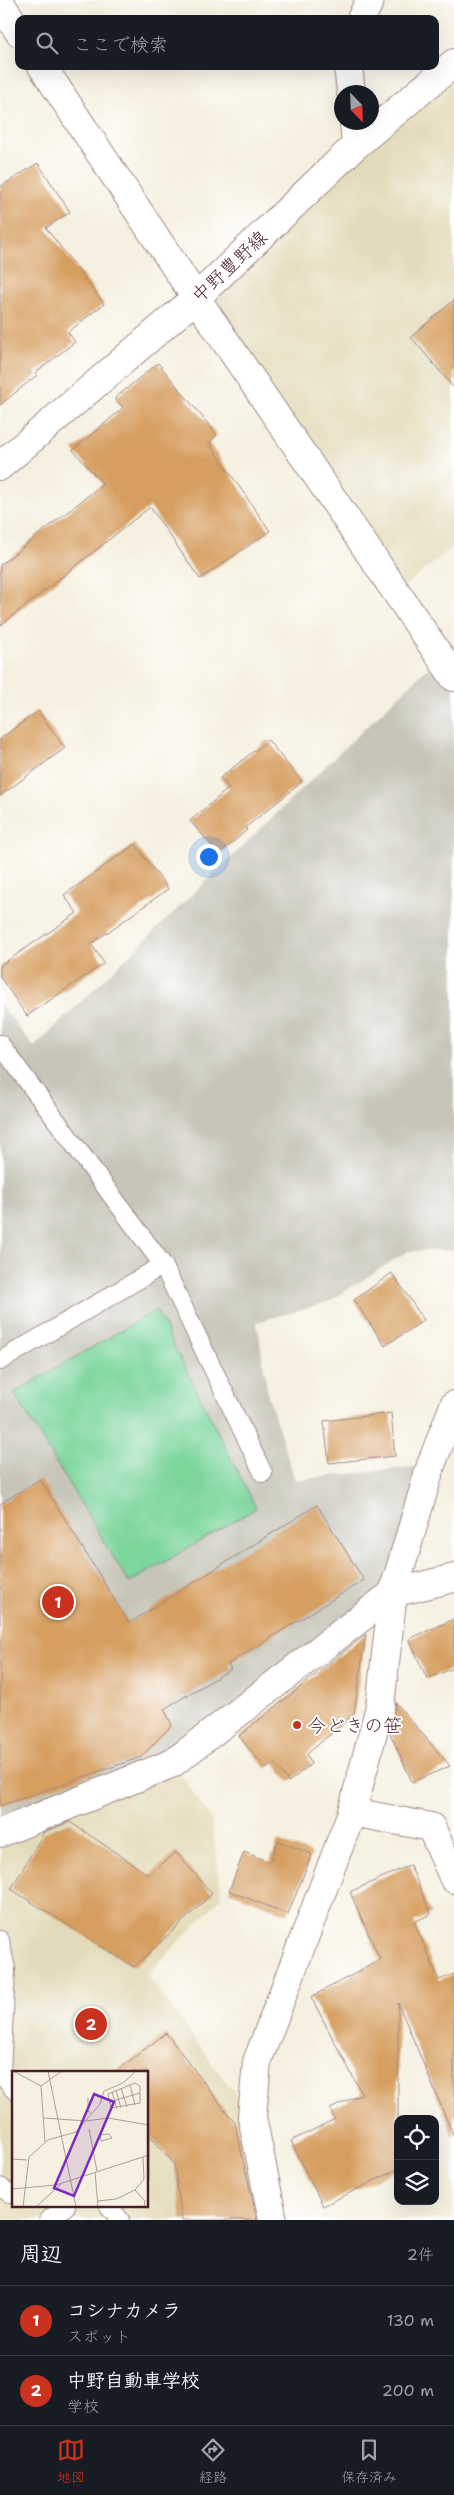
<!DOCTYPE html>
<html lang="ja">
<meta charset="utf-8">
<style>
:root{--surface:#171b24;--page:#20242c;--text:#f1f3f6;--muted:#9ea1a6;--line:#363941;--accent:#c8321e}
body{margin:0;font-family:"Shantell Sans","Klee One",sans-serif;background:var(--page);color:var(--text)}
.controls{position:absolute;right:15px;bottom:15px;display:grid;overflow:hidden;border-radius:10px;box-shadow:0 5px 20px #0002}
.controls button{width:45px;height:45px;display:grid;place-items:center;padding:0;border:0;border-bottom:1px solid var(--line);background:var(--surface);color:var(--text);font:25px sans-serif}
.compass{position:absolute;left:334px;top:85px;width:45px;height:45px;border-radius:50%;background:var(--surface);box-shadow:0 5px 20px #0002;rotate:157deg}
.you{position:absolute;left:208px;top:856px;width:18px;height:18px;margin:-12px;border:4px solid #fff;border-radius:50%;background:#1a73e8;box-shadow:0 0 0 8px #1a73e833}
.badge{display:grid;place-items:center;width:32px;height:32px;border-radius:50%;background:var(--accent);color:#fff;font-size:16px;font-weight:700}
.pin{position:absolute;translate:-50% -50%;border:2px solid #fff;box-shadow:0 1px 5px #0006}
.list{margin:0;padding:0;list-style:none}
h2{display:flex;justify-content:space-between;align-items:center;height:65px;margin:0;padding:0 20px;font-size:21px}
h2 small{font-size:16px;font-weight:400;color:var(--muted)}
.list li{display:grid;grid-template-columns:32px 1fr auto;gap:15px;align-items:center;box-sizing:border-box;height:70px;padding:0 20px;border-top:1px solid var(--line)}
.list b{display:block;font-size:19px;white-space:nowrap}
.list p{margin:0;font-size:16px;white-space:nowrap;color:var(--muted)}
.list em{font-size:16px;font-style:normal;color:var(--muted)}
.icon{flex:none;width:28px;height:28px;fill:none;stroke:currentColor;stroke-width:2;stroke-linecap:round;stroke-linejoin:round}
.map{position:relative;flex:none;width:454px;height:2220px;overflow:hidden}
.search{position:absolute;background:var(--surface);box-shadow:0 5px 20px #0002;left:15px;right:15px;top:15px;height:55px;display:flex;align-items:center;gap:12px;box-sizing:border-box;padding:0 18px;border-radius:10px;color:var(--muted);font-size:19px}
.sheet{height:205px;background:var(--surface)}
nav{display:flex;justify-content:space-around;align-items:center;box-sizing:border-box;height:70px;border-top:1px solid var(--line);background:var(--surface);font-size:14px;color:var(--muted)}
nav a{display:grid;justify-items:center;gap:2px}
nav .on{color:var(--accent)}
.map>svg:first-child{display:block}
.built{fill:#e4dbba;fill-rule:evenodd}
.industrial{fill:#c6c5b8}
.green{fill:#7bd69c;stroke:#627a64}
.building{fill:#d69e5f}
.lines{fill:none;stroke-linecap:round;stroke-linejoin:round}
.lane-casing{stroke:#a08885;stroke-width:20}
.street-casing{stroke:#a08885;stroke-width:30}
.secondary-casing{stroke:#a08885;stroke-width:30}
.primary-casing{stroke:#a08885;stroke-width:30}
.lane{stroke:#fff;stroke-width:18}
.street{stroke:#fff;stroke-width:28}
.secondary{stroke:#fff;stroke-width:28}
.primary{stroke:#fff;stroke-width:28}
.poi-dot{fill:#c8321e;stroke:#fff;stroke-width:2}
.labels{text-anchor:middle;stroke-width:4;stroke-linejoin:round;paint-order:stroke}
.street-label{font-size:19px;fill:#4a1f2b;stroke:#fff}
.poi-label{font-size:19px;fill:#4a1f2b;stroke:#fff;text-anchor:start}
.inset-road{fill:none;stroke:#b19c97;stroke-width:1}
.view{fill:#7b2cbf;fill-opacity:0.15;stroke:#7b2cbf;stroke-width:2.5}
.inset-edge{fill:none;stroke:#4a1f2b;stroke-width:2.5}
</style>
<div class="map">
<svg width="454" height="2220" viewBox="0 0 454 2220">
<rect width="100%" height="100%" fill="#fff"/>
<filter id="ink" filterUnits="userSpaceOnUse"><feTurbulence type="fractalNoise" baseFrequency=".02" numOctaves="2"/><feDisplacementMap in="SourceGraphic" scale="10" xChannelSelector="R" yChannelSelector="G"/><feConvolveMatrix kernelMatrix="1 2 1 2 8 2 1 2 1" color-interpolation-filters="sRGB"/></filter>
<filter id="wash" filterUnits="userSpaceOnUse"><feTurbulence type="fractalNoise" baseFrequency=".0096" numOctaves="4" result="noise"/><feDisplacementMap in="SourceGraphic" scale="20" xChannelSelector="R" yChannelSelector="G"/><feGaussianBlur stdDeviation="1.12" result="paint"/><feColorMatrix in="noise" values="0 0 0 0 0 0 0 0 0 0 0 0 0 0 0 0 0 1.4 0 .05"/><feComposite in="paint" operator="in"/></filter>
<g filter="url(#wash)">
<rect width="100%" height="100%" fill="#f5f0df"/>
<g class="built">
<path d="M454,63V546L396,593L196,298Z"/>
<path d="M173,1763L211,1819L222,1897L147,1975L252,2117L273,2220H0V1833ZM14,2072H148V2206H14Z"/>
</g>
<path class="industrial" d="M440,656L454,677V1250L408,1251L328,1302L257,1322L268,1396L295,1480L431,1465L393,1593L173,1763L0,1833V1004L34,1047Z"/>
<path class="green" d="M156,1310L256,1508L129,1583L14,1393Z"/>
<g id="blocks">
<g class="building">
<path d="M38,163L70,212L46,228L104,304L68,332L75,342L35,373L37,375L0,405V187Z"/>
<path d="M454,300V388L411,337Z"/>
<path d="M158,363L217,435L209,443L270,531L200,579L150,507L0,626V565L103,484L73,450L123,408L115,398Z"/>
<path d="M38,711L65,748L0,796V739Z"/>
<path d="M268,740L302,782L245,828L247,830L219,854L190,821L229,788L220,778Z"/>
<path d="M135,844L168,889L91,944L104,963L27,1016L0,977V966L77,913L64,895Z"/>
<path d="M392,1273L424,1320L385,1346L354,1300Z"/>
<path d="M391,1413L395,1456L329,1463L324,1421Z"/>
<path d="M40,1479L129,1623L317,1505L364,1580L228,1664L231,1669L164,1709L172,1725L141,1757L0,1806V1504Z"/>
<path d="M454,1619V1668L427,1679L409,1639Z"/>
<path d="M366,1634L354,1714L307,1754L311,1764L289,1782L274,1762L266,1769L239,1736Z"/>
<path d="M396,1703L450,1766L412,1782L389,1731Z"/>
<path d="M70,1822L149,1875L176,1852L212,1894L134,1967L11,1889L44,1832Z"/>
<path d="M278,1841L312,1854L288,1914L229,1891L244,1852L270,1862Z"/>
<path d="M410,1865L431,1914L414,1922L439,1980L454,1974V2137L398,2003V2169L323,2206L291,2141L335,2119L330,2109L362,2094L311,1997L380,1960L350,1892Z"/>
<path d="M166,2033L235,2123L257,2220H182L174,2164L148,2133V2072H115Z"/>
</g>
</g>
</g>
<g filter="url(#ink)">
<use href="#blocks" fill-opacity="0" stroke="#a08885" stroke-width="1"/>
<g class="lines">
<g class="lane-casing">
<g id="lane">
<path d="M0,1044L163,1265L263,1473"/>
<path d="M0,1361L163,1265"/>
<path d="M0,1940L6,1969L1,2074"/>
<path d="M0,2073L14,2090"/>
<path d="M0,2187L9,2193L14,2192"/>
<path d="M109,2206L120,2220"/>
<path d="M49,2220L66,2206"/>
</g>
</g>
<g class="street-casing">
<g id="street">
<path d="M361,19L370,0"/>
<path d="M348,66L351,92"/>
<path d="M354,122L356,145"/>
<path d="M352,1812L431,1827L454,1879"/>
<path d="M0,1833L173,1763L393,1593L454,1578"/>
<path d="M273,2220L252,2117L257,2062L352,1812L380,1706L393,1593L431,1465L454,1405"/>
</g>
</g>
<g class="secondary-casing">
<g id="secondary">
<path d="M0,3L19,32"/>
<path d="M42,66L196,298L454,677"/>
</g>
</g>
<g class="primary-casing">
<path id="primary" d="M0,466L196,298L356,145L454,63"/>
</g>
<use href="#lane" class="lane"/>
<use href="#street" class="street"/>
<use href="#secondary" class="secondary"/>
<use href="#primary" class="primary"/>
</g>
</g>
<circle class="poi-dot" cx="297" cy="1725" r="5"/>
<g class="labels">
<g class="street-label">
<text transform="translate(229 266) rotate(-43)" y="7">中野豊野線</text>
</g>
<g class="poi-label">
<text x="307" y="1732">今どきの笹</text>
</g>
</g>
<g transform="translate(12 2071)">
<rect width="136" height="136" fill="#f5f0df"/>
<path class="inset-road" d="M1,0L29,15L50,0M36,0L64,136M123,12L128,15V32L99,37L96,23ZM118,14L123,34M29,15L33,71M109,17L115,36M104,19L109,37M100,21L105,38M76,27V40L79,42M97,31L128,22M32,47L74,50L96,47L137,54M77,58L85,100M97,63L100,67L89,70L88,64ZM137,63V110M0,88L15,89M83,101L86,136M0,118L44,114L137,84M123,119L132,108L131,86M86,130L104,128L123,119L133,130L132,136M11,136L17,86L36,69L64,61L88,33L92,20L111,12L124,0M24,136L49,113"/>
<path class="view" d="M82,23L102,31L62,125L42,117Z"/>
<rect width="136" height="136" class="inset-edge"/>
</g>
</svg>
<div class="controls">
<button><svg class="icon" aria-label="locate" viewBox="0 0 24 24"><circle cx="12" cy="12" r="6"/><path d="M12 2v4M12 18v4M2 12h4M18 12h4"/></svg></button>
<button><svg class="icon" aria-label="layers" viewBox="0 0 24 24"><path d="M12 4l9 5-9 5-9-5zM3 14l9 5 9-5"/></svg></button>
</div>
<svg class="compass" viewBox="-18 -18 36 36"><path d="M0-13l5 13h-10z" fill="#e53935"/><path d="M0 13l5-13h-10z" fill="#9ea1a6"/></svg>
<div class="you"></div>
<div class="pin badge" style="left:58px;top:1602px">1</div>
<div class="pin badge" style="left:91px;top:2024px">2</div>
<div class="search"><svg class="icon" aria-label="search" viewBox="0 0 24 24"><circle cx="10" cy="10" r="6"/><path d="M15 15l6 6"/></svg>ここで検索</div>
</div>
<section class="sheet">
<h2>周辺<small>2件</small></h2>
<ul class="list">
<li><span class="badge">1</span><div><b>コシナカメラ</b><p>スポット</p></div><em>130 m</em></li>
<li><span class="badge">2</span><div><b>中野自動車学校</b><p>学校</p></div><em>200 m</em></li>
</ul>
</section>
<nav>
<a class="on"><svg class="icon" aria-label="map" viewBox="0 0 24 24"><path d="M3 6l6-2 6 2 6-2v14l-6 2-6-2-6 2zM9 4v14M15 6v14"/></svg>地図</a>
<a><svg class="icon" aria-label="directions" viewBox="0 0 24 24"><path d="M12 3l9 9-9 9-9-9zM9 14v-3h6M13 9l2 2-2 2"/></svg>経路</a>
<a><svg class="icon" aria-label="saved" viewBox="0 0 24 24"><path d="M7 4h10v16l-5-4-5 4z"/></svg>保存済み</a>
</nav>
